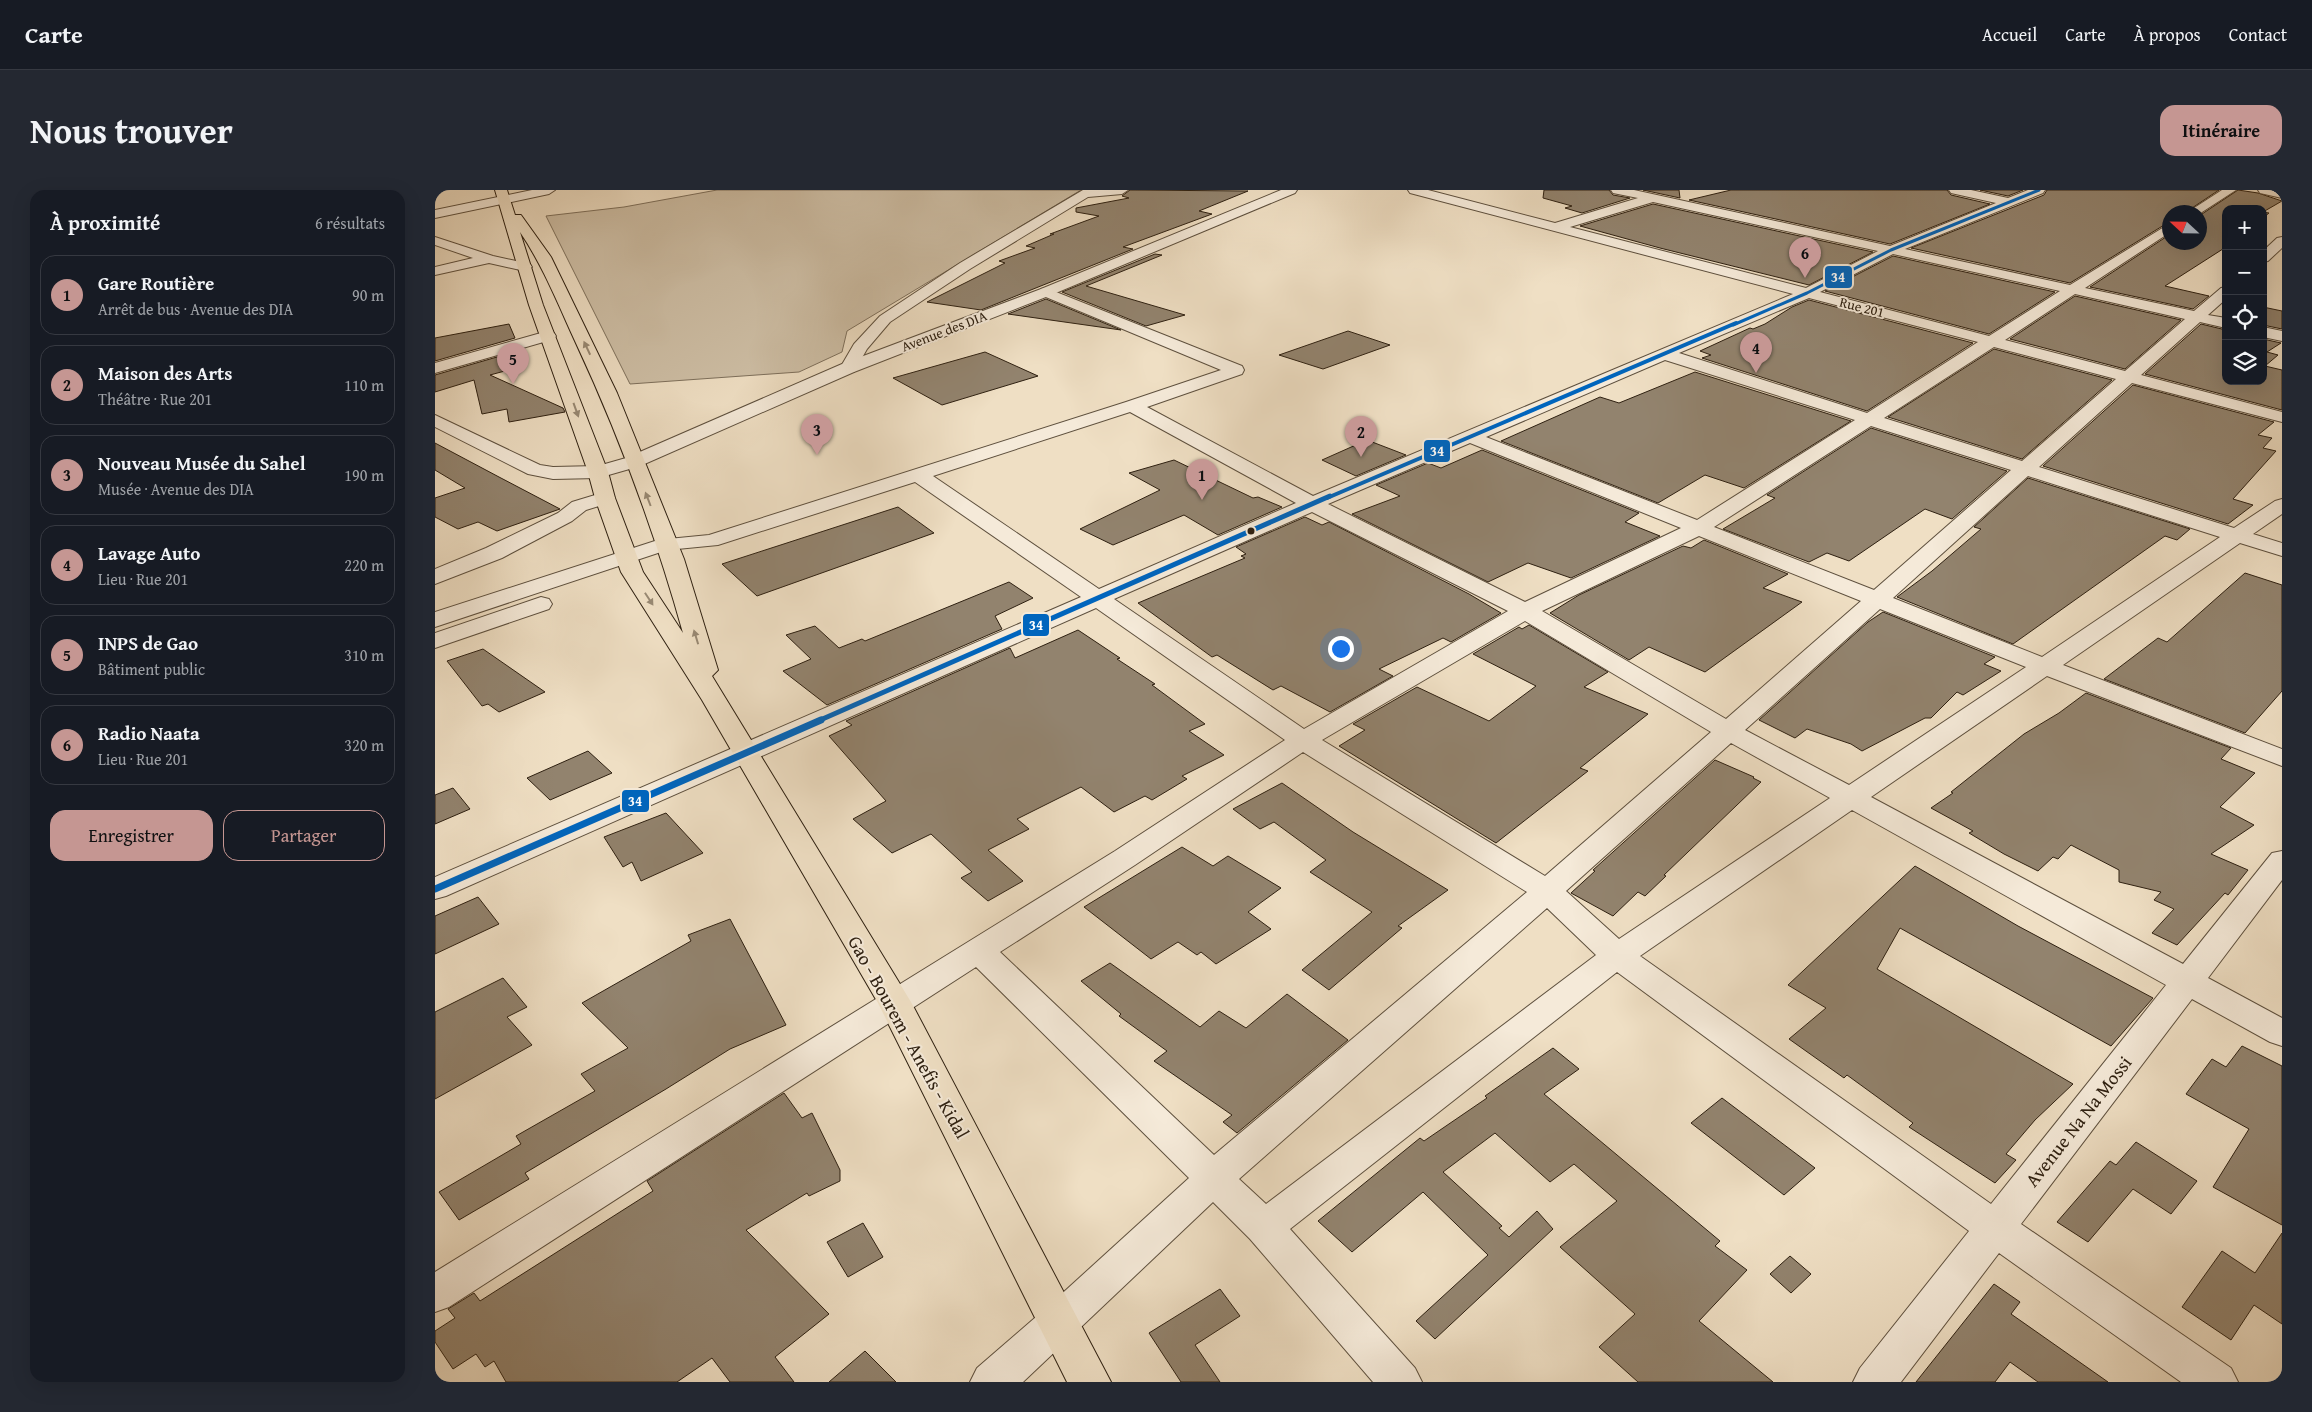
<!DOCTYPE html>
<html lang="fr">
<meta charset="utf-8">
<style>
:root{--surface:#171b24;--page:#242831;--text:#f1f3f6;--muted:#9ea1a6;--line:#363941;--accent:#c59692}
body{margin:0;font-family:"Gentium Book Plus",serif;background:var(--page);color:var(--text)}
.controls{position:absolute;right:15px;top:15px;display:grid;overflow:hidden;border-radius:10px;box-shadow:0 5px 20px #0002}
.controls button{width:45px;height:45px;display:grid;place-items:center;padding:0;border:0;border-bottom:1px solid var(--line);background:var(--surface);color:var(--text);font:25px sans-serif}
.compass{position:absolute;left:1727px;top:15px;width:45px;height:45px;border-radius:50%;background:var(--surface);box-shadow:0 5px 20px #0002;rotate:292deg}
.you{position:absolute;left:905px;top:458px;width:18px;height:18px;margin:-12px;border:4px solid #fff;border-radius:50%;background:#1a73e8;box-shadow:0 0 0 8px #1a73e833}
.badge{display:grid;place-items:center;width:32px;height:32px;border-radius:50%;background:var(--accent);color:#111;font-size:16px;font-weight:700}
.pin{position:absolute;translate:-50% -41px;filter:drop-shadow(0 1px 2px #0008)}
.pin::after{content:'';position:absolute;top:26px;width:18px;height:15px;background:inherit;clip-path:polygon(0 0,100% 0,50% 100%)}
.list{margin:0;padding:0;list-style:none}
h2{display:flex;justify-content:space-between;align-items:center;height:65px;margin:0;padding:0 20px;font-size:21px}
h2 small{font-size:16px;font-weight:400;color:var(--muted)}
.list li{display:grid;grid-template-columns:32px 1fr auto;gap:15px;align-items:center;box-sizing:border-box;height:80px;margin:0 10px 10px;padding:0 10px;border:1px solid var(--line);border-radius:15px}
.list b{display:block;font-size:19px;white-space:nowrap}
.list p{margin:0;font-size:16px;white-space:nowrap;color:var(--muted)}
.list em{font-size:16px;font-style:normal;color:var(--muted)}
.actions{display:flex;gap:10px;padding:15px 20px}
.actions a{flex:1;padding:11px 0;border:1px solid var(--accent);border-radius:15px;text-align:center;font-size:18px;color:var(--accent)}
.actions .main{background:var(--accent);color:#111}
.icon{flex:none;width:28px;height:28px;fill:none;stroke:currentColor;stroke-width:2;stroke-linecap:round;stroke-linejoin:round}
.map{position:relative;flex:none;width:1847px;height:1192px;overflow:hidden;border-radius:15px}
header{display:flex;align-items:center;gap:30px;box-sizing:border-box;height:70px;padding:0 25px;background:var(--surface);border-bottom:1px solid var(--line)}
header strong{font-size:24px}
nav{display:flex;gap:28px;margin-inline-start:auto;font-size:18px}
.intro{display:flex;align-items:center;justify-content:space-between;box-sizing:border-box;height:120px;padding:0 30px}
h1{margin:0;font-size:35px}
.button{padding:12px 22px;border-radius:15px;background:var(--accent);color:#111;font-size:18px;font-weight:700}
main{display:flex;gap:30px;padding:0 30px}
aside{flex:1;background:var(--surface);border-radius:15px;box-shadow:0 5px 20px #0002}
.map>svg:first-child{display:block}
.green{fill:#cebfa6;stroke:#7e705c}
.building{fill:#92836e;stroke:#2e2011}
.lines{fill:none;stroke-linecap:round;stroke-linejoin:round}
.minor-casing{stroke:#5e503e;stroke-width:2}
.tertiary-casing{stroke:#5e503e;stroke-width:2}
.primary-casing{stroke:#2e2011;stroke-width:2}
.minor{fill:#f5ead9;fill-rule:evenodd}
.tertiary{fill:#f5ead9;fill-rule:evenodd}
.primary{fill:#efdfc4;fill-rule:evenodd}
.bus-1-far3-casing{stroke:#f5ead9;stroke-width:5}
.bus-1-far2-casing{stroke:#f5ead9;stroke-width:6}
.bus-1-far1-casing{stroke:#f5ead9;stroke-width:8}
.bus-1-casing{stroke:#f5ead9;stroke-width:11}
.bus-1-far3{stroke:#0065bd;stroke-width:3}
.bus-1-far2{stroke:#0065bd;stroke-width:4}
.bus-1-far1{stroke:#0065bd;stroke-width:5}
.bus-1{stroke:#0065bd;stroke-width:7}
.oneway{fill:#988973}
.bus-dot{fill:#2e2011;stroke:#f5ead9;stroke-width:2}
.labels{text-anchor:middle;stroke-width:4;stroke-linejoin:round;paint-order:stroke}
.far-street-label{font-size:14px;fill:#2e2011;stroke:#f5ead9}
.near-street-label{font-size:19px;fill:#2e2011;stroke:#f5ead9}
.line-badge{stroke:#f5ead9;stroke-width:2}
.badge-label{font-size:14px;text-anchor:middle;font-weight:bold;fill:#fff}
</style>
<header>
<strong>Carte</strong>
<nav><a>Accueil</a><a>Carte</a><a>À propos</a><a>Contact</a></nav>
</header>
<div class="intro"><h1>Nous trouver</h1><a class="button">Itinéraire</a></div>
<main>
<aside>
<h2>À proximité<small>6 résultats</small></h2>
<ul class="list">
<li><span class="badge">1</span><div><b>Gare Routière</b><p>Arrêt de bus · Avenue des DIA</p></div><em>90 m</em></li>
<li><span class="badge">2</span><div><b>Maison des Arts</b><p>Théâtre · Rue 201</p></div><em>110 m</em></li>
<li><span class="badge">3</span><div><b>Nouveau Musée du Sahel</b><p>Musée · Avenue des DIA</p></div><em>190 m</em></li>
<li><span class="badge">4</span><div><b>Lavage Auto</b><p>Lieu · Rue 201</p></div><em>220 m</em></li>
<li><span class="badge">5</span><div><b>INPS de Gao</b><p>Bâtiment public</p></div><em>310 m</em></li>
<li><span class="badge">6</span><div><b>Radio Naata</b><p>Lieu · Rue 201</p></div><em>320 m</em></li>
</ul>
<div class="actions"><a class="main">Enregistrer</a><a>Partager</a></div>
</aside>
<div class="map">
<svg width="1847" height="1192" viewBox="0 0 1847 1192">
<rect width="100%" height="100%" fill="#efdfc4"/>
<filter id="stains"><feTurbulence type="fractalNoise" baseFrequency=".004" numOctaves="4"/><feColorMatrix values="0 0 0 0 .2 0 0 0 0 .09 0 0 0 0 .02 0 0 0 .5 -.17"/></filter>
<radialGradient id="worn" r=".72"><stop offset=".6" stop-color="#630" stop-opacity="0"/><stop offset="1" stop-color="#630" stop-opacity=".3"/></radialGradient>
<path class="green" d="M282,0H646L412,141L407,162L364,182L195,194L111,26L189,17Z"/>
<g class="building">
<path d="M695,0L813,1L764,21L777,24L688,57L698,59L546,120L492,112L570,73L564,71L600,58L591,56L619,44H615L664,26L641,22V18L694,8L687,6Z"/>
<path d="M1109,0H1174L1178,5L1195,8L1147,23L1130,18L1137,16L1108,8Z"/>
<path d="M1208,0H1244L1245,8Z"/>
<path d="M1296,0H1512L1516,5L1555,14L1455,54L1254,10Z"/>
<path d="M1545,0H1588L1573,6Z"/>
<path d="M1612,0H1784L1751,22H1734V32L1635,93L1476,58L1609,5Z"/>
<path d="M1803,0L1823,3L1847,11L1828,22L1834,23L1828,28V19H1791V57L1730,96L1774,106L1758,119L1655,97L1734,45V52H1764V26Z"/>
<path d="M1218,14L1438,62L1374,95L1225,58L1145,36Z"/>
<path d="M720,64L727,65L651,96L750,125L711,136L627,102Z"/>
<path d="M1458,66L1620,102L1554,144L1390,101Z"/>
<path d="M1640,106L1746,130L1690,179L1575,149Z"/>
<path d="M611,109L686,140L573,124Z"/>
<path d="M1374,110L1538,153L1432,221L1267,168L1276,165L1265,161L1315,138L1318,139L1330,134L1357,117Z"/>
<path d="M1828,117L1847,121V139L1828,135Z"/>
<path d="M74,134L80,148L0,171V148Z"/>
<path d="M1766,134L1791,140V191H1828V149L1846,153L1832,162L1843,165L1830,176L1847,180V220L1710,184Z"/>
<path d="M913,141L955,155L888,179L844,165Z"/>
<path d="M1559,159L1677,190L1587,269L1453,227Z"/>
<path d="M86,160L92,175L55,185L128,218L130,222L74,232L72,219L47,224L39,190L0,202V185Z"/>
<path d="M550,162L603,186L507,215L458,188Z"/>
<path d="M1260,182L1416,231L1309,298L1270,285L1223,313L1066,251L1165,207L1184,213Z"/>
<path d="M1698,195L1839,232L1823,245L1837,248L1828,258L1841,261L1798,309L1818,315L1793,334L1608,276Z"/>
<path d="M1436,238L1572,281L1517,329L1490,319L1414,371L1392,363L1374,372L1288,339L1340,308L1332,305Z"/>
<path d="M932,250L971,265L921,286L887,270Z"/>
<path d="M0,253L64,287L125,319L62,341L43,332L23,339L0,327V308L30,298L0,280Z"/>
<path d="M1047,260L1204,323L1190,332L1225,346L1136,388L1093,373L1053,392L917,324L965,306L941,295L993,273L1006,278Z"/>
<path d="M739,270L818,308L823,307L847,317L783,345L749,325L678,355L645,339L725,300L694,283Z"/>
<path d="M1593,288L1755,339L1742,350L1730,346L1578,454L1462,407L1497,381L1546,339L1539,337Z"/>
<path d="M463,317L499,343L322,406L287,374Z"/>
<path d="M870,327L887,335L894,332L1034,404L1066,423L1016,452L1008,448L944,479L958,486L895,522L846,496L838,500L782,465L777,467L703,413L810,368L806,366L811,364L801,357Z"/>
<path d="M1269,350L1353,384L1328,398L1367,412L1270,482L1214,457L1194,470L1115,423L1144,405L1248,356L1256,358Z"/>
<path d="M1810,383L1847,395V501L1810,543L1669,489L1723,448L1732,452Z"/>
<path d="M574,392L598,408L560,426L567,439L392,515L348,481L376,469L351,445L380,436L404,458L427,449L430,451Z"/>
<path d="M1448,422L1560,467L1549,474L1566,481L1528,505L1522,502L1496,528H1490L1427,561L1416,554L1372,539L1360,548L1324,530L1433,432Z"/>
<path d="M1094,435L1173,482L1149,497L1213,524L1145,578L1153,581L1061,653L904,556L930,540L918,534L982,497L1054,531L1101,496L1038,464L1084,437L1087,439Z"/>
<path d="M643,440L685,468L682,469L720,494L717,495L770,534L754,541L789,565L747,586L752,589L717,610L710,606L679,622L646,597L582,629L594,639L553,660L588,691L553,711L526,688L537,682L496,644L457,663L418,629L451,611L394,546L417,535L411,531L575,458L580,468Z"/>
<path d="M48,459L110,502L64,522L53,514L47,516L12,471Z"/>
<path d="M1651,503L1796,558L1786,569L1820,583L1785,617L1819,635L1776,664L1813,680L1793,705L1790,703L1742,755L1717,743L1739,719L1719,710L1726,702L1684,692V680L1636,655L1623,669L1618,667L1603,681L1569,664L1534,643L1538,641L1496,618L1518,603L1516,602L1589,544L1624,523Z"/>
<path d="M153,561L177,583L115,610L92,588Z"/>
<path d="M1280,570L1319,587L1318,588L1326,592L1229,685L1231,686L1210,706L1203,702L1178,726L1136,703L1160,681L1158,680Z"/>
<path d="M847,593L918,642L1013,700L963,736L967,738L894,800L867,780L937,722L875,682L891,670L839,632L825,639L798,619Z"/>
<path d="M18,598L35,619L0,634V605Z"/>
<path d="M231,623L268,663L206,691L197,672L188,677L169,647Z"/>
<path d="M747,657L778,676L793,666L846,698L813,722L836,739L781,774L766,762L762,765L743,752L716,769L649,717Z"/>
<path d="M1480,676L1583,736L1718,808L1676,856L1465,738L1442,779L1638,894L1600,930L1571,964L1581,970L1560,993L1474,937L1478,933L1412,885L1409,888L1354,849L1391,818L1353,795Z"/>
<path d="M43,707L64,734L0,764V726Z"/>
<path d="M295,729L351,835L295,859L231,899L90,983L94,989L24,1030L4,1002L86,954L81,946L160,901L146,884L193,858L147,813L256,751L253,745Z"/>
<path d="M675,773L765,837L784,821L811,838L852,804L913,850L802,943L788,932L797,925L719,871L732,861L684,826L686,824L646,791Z"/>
<path d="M68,788L92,817L72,827L97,855L0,909V822Z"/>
<path d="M1807,856L1847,876V1035L1778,997L1814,939L1751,904L1777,869L1791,877Z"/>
<path d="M1118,858L1144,879L1109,904L1285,1051L1280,1056L1312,1080L1264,1131L1338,1192H1203L1164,1157L1200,1124L1125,1057L1182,1011L1139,974L1115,992L1060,943L1008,982L1067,1036L1064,1038L1074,1047L1102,1021L1118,1039L1000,1149L981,1131L1053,1065L988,1002L917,1062L883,1031L985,948L989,951L1052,908L1050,906Z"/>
<path d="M349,903L367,928L377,923L405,980V991L374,1006L372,1003L311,1040L394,1124L340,1167L359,1192H295L277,1168L242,1192H71L59,1171L50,1177L41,1164L18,1179L0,1152V1141L20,1128L13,1119L39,1103L45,1111L218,1001L212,991Z"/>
<path d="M1287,908L1380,978L1349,1005L1256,933Z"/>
<path d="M1701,952L1762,991L1736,1024L1698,999L1653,1052L1622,1032L1675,971L1681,975Z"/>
<path d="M428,1033L448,1067L413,1087L392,1052Z"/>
<path d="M1847,1043V1134L1819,1115L1796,1150L1747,1117L1787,1061L1820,1083Z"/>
<path d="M1355,1066L1376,1084L1356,1103L1335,1084Z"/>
<path d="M1559,1094L1585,1112L1576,1124L1673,1192H1603L1575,1172L1560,1192H1481Z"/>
<path d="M785,1099L805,1126L760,1155L785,1192H746L714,1143Z"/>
<path d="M430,1161L461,1192H394Z"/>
</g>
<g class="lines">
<g class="minor-casing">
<g id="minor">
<path d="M97,0H120L114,4L0,28V20Z"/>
<path d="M648,0H693L687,4L653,7L535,79L455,132L432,159L419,182H407L405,178L419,154L445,126L525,73Z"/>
<path d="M973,0H993L1120,33L1203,8L1178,3L1176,0H1199L1455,56L1561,13L1516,3L1514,0H1536L1573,8L1593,0H1610L1608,3L1470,59L1635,95L1734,34V43L1650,98L1759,121L1786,98L1791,97V109L1773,125L1791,128V138L1765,132L1706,185L1847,222V232L1697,193L1604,277L1799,338L1840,311L1847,309V324L1818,344L1847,353V366L1805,353L1628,475L1847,559V576L1612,486L1436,607L1748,774L1837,663L1847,661V690L1773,788L1847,828V856L1835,852L1757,809L1586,1034L1796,1178L1803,1192H1746L1564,1063L1466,1192H1418L1425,1178L1534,1041L1182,782L855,1039L980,1178L987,1192H938L815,1049L778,1012L588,1192H535L542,1178L609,1120L754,988L541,777L14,1117L0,1122V1082L680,661L850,550L661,418L11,706L0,709V687L646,407L480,292L283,355L232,360L0,437V422L223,350L274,345L691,212L786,180L606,105L604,102L606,99L611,98L807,176L809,180L807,184L712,217L878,306L1358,104L975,3ZM1218,12L1443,61L1371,98L1135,37ZM1458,64L1625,101L1554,146L1385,102ZM1640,104L1750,129L1690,181L1570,150ZM1374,108L1543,152L1432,223L1244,163ZM1559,157L1681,189L1587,271L1449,228ZM1230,170L1420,230L1262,330L1051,247ZM695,222L861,313L664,399L498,286ZM1436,236L1576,280L1439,400L1279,337ZM1035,253L1246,338L1090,412L893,314ZM1593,286L1785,347L1607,467L1458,408ZM877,322L1073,421L869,539L679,409ZM1264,346L1426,411L1291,529L1107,421ZM1445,419L1591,477L1414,595L1310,540ZM1090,431L1276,542L1110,686L887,550ZM1296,553L1395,608L1184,749L1131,701ZM868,562L1092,702L779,965L565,762L700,675ZM1417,620L1731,795L1556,1014L1205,766ZM1112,718L1161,765L831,1014L804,989Z"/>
<path d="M1787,0H1801L1764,24L1753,22Z"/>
<path d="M1823,0H1847V8L1825,3Z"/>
<path d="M0,47L58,66L95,74L97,77L90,81L54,73L0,85V77L38,68L0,55Z"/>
<path d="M1847,47V58L1833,71L1828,72V61L1842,48Z"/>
<path d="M1828,137L1847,141V151L1828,147Z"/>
<path d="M113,141L119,143L121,146L119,149L0,183V173Z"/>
<path d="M0,225L105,275L118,277L163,276L170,278L173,282L170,286L163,288L118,289L93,284L0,237Z"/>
<path d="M170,302L177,304L180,308L177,312L151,320L137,331L67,368L0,394V379L51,358L123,323L137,312Z"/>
<path d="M106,407L114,409L117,414L114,419L0,458V443Z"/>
</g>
</g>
<g class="tertiary-casing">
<path id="tertiary" d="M846,0H862L860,3L616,105L419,182L205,276L163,288L156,286L153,282L156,278L191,268L407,174L606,99Z"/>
</g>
<g class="primary-casing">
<path id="primary" d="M60,0H72L80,25H86L116,67L182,203L249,369L283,480L277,486L476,812L676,1192H632L443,813L267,510L186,382L160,308L153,282L94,115ZM85,42C108,76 123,114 140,151C184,245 220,343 248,443L208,382L180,308L173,282L108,115Z"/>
</g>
<use href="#minor" class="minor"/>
<use href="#tertiary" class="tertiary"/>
<use href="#primary" class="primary"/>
<g class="bus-1-far3-casing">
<path id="bus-1-far3" d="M1298,135L1372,103L1456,60L1604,0"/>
</g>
<g class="bus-1-far2-casing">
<path id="bus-1-far2" d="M892,308L1301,133"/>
</g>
<g class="bus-1-far1-casing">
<path id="bus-1-far1" d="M383,531L895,306"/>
</g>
<g class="bus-1-casing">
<path id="bus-1" d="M0,699L386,530"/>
</g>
<use href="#bus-1-far3" class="bus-1-far3"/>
<use href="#bus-1-far2" class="bus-1-far2"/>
<use href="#bus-1-far1" class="bus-1-far1"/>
<use href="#bus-1" class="bus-1"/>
</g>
<defs><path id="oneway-solid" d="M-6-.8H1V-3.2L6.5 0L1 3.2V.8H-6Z" transform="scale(1.25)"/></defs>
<g class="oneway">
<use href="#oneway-solid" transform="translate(152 158) rotate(-115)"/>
<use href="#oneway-solid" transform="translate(141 220) rotate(70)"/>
<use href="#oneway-solid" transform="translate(213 309) rotate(-111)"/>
<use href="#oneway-solid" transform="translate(214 409) rotate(57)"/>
<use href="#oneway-solid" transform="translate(261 447) rotate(-107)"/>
</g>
<circle class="bus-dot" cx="816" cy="341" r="4.5"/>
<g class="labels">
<g class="far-street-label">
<text transform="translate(1427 117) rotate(14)" y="5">Rue 201</text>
<text transform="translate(509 141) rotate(-21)" y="5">Avenue des DIA</text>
</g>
<g class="near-street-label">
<text transform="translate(474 847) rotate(61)" y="7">Gao - Bourem - Anefis - Kidal</text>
<text transform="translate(1643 931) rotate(-52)" y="7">Avenue Na Na Mossi</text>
</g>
</g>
<g class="line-badge">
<rect x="1389" y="75" width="29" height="24" rx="5" fill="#0065bd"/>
<rect x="988" y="249" width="28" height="24" rx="5" fill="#0065bd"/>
<rect x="587" y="423" width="28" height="24" rx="5" fill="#0065bd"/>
<rect x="186" y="599" width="29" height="24" rx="5" fill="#0065bd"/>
</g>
<g class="badge-label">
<text x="1403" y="92">34</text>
<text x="1002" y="266">34</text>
<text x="601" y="440">34</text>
<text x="200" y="616">34</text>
</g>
<rect width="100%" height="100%" filter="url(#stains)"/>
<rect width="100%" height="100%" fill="url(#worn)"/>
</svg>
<div class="controls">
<button>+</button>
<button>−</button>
<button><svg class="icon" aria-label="locate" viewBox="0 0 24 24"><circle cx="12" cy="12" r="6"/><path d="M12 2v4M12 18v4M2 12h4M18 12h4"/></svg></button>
<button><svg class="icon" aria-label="layers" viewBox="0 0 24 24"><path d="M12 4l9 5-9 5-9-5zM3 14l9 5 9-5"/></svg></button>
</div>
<svg class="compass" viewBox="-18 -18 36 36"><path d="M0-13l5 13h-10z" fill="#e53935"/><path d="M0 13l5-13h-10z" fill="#9ea1a6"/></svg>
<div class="you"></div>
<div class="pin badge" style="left:767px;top:310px">1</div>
<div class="pin badge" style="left:926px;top:267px">2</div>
<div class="pin badge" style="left:382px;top:265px">3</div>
<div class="pin badge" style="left:1321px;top:183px">4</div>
<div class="pin badge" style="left:78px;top:194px">5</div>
<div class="pin badge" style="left:1370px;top:88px">6</div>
</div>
</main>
